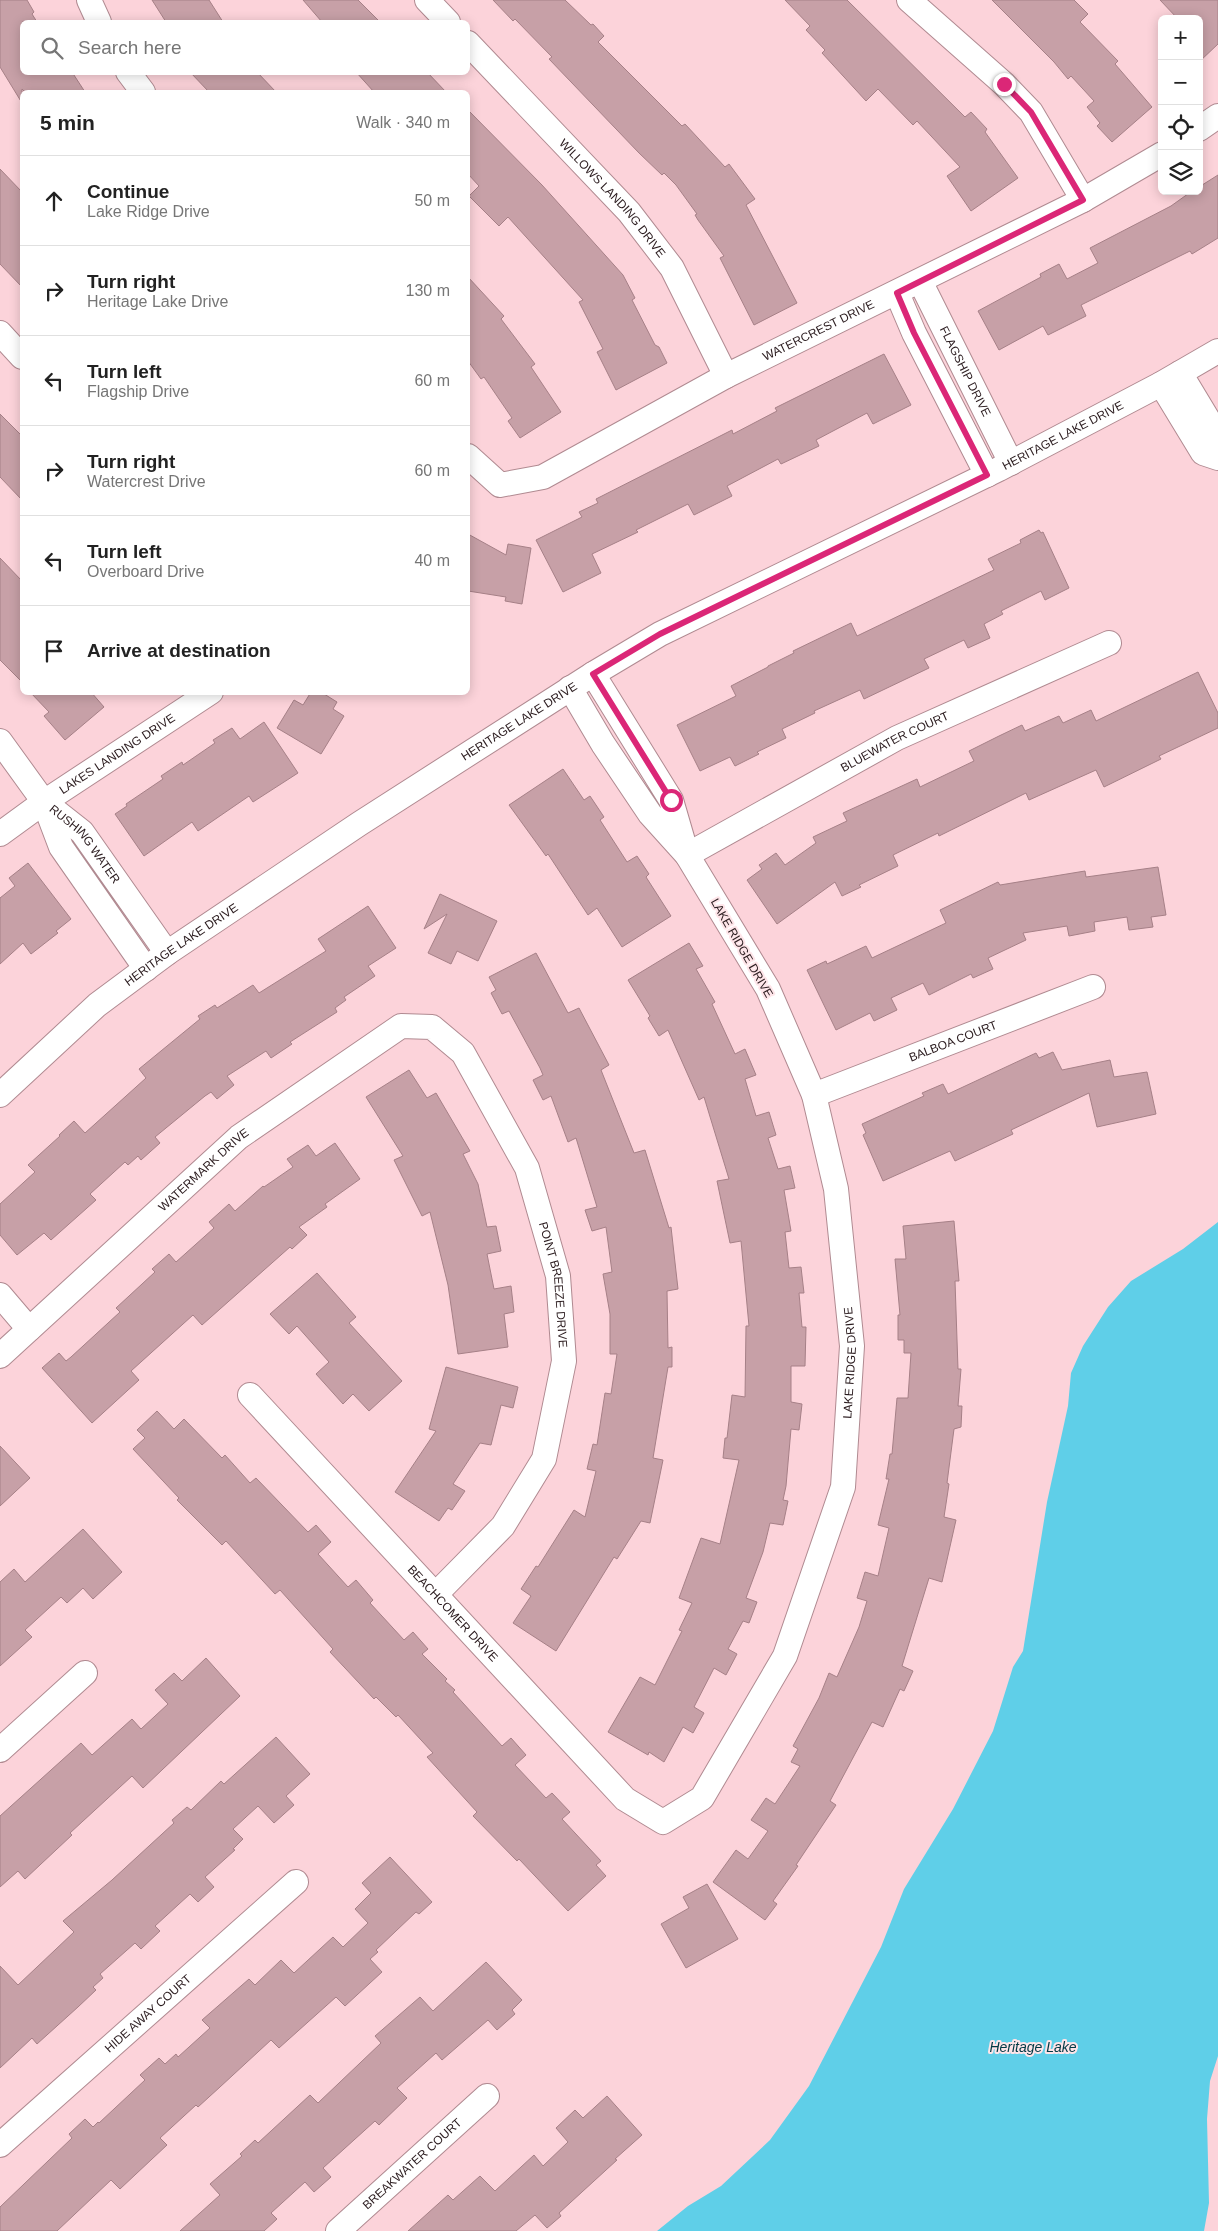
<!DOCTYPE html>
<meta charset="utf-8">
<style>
:root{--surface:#fff;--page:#f2f2f2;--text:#222;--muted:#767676;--line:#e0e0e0}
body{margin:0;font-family:Arial,sans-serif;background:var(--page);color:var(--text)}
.controls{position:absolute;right:15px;top:15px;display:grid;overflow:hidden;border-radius:8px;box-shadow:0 2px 12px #0003}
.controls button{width:45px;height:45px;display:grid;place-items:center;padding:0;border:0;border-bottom:1px solid var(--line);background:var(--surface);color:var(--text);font:25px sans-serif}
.stop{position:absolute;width:15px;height:15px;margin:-11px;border:4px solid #db2777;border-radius:50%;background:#fff}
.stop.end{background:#db2777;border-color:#fff;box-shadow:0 1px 5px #0008}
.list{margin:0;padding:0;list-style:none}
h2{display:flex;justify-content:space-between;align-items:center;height:65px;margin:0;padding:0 20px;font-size:21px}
h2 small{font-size:16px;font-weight:400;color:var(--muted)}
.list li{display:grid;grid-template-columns:32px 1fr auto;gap:15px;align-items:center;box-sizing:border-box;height:90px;padding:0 20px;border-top:1px solid var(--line)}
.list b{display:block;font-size:19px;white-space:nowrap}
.list p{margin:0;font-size:16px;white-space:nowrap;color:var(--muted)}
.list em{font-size:16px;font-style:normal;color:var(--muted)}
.icon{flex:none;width:28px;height:28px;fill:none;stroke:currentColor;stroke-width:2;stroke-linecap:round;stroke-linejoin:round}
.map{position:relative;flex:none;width:1218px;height:2231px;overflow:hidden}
.search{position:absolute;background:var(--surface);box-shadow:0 2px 12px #0003;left:20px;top:20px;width:450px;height:55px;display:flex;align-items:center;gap:12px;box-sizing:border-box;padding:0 18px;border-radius:8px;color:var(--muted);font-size:19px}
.panel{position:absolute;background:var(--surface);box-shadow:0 2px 12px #0003;left:20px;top:90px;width:450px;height:605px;border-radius:8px}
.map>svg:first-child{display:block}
.water{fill:#5fcfe8}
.building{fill:#c7a0a7;stroke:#a68087}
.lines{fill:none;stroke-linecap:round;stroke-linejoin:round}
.minor-casing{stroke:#b08a91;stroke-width:26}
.minor{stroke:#fff;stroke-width:24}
.route{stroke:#db2777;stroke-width:6}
.labels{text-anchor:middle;stroke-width:4;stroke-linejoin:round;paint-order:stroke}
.street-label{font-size:12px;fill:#2a1b1e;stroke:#fee5e9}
.water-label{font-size:14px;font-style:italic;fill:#023944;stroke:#fee5e9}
</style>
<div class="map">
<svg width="1218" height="2231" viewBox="0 0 1218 2231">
<rect width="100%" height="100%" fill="#fcd3da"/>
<path class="water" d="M1218,1222V2056L1210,2081L1207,2119L1209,2203L1204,2231H657L688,2206L721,2186L770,2140L809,2086L881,1947L904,1889L953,1809L993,1731L1013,1667L1023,1651L1047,1502L1068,1406L1071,1373L1083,1346L1108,1307L1131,1281L1183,1249Z"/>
<g class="building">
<path d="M0,0H27L34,12L32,14L37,22H22V72H72L85,92H25L22,89V103L0,67Z"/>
<path d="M152,0H209L223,22H166Z"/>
<path d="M303,0H358L380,22H322Z"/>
<path d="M493,0H565L591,25L593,24L604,36L598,42L682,126L685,124L725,167L729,164L755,199L746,205L797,303L754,325L720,258L724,256L698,220L695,215L697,214L676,185L664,173L662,175L639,153L549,59L552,57L515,19L513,21Z"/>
<path d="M785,0H847L965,117L971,112L987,129L985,132L1018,178L971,211L947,176L960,167L917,121L913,125L878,89L866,101L822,53L825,50L806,30L810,26Z"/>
<path d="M992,0H1074L1088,14L1080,22L1118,61L1115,64L1152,107L1112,142L1097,126L1100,123L1087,107L1094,101L1071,76L1068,79L1054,62Z"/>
<path d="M1160,0H1218V44L1199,62V19H1178Z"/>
<path d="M190,72H257L276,92H209Z"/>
<path d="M356,72H427L446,92H374Z"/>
<path d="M468,110L542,185L623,275L635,298L632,300L655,345L659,347L667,363L616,390L597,352L603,349L579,302L583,300L508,217L499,226L469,196L479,186L468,174Z"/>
<path d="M0,169L22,192V287L0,264Z"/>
<path d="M1218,175V238L1192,254L1190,251L1081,305L1086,316L1048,335L1043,326L999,350L978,311L1041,277L1040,274L1059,264L1067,279L1098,263L1090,248L1171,206L1192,191H1199V187Z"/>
<path d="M468,277L504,316L501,319L535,364L531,367L561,412L520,438L508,421L512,418L484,377L481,379L468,361Z"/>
<path d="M884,354L911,405L873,424L867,413L816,440L819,446L781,464L778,459L727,486L732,496L694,515L688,504L636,530L638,532L592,554L601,573L563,592L536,540L582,517L579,512L598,503L596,499L732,430L733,434L777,411L775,408Z"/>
<path d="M0,414L22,436V500L0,477Z"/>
<path d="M1039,530L1041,533L1043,532L1069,588L1045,600L1041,591L1001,611L1003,614L984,624L990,638L968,648L964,640L924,659L929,668L864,699L860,690L814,711L815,713L782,729L786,738L757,752L759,754L735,766L730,757L700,771L677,725L736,696L731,686L768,667V666L794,653L793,651L851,623L857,636L994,570L988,559L1021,543L1020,540Z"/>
<path d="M468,534L506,555L508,544L531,548L522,604L505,601L506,597L468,591Z"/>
<path d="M0,558L22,581V682L0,660Z"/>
<path d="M1198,672L1218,713V728L1159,756L1161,759L1104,787L1096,770L1029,800L1026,793L939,836L938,833L893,855L898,866L859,885L861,887L842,896L835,882L777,924L747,880L762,869L759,865L776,853L785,865L816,843L813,837L847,821L843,813L917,779L920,787L974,761L969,751L999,736L1022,725L1025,731L1059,716L1063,723L1091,710L1096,721Z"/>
<path d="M30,692H91L104,707L65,740L44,716L49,712Z"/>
<path d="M311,692H321L337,702L333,709L344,716L321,754L277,728L294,700L303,705Z"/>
<path d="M264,722L298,773L253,802L249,796L198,831L192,822L144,856L115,814L127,806L126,804L163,779L161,776L182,762L183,765L215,743L213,740L232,728L240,739Z"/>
<path d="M563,769L584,800L590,796L604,817L600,820L627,862L637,856L649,874L646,877L671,916L622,947L597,908L588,915L548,854L546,856L509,805Z"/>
<path d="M28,863L71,919L56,931L58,933L31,954L23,943L0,964V898L15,886L9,878Z"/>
<path d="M1158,867L1166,915L1151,917L1153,927L1129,930L1127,917L1094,922L1095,931L1069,936L1067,926L1023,933L1026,940L988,958L993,969L973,978L971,974L929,995L923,983L891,998L897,1010L874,1021L870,1013L836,1030L807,970L826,961L827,964L866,946L872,958L946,923L940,910L998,882L1000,885L1085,871L1086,877Z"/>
<path d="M440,894L497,921L478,961L457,951L451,964L428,953L447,914L424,929Z"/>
<path d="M368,906L396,948L368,966L375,976L344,997L346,1000L335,1008L337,1012L290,1042L292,1044L271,1058L266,1051L227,1076L234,1085L217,1099L211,1092L205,1096L155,1137L160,1143L141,1160L138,1156L128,1165L125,1162L90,1194L96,1200L51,1240L44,1233L17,1255L0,1235V1204L35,1172L28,1165L60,1136L59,1135L74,1121L85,1133L146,1078L139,1069L200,1019L198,1016L215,1005L217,1008L253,985L259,993L326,951L318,939Z"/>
<path d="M689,943L703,966L696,969L715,1002L712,1004L735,1054L745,1049L756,1075L745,1079L756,1116L769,1112L776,1135L768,1138L778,1169L790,1166L795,1188L784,1190L791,1231L785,1232L789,1268L801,1267L804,1293H799L802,1327H806L805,1366H791V1402L802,1404L799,1430L791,1429L786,1486L783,1500L788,1501L783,1525L770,1523L763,1552L746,1598L757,1602L749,1623L743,1621L728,1649L737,1654L726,1675L714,1668L694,1707L704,1713L693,1733L683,1727L664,1762L649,1752L648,1755L608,1732L640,1677L655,1685L682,1631L679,1630L692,1603L679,1598L701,1538L720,1544L739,1460L723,1458L725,1438H727L732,1395L745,1397L746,1326H749L741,1241L730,1243L717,1181L729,1179L704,1097L699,1100L668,1030L659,1036L648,1018L650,1016L628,980Z"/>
<path d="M536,953L568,1013L579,1008L609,1065L601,1070L634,1153L645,1150L669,1228L671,1227L678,1289L667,1291L668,1348L672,1347V1367H668L653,1458L663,1460L650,1523L641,1521L617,1559L614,1557L556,1651L513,1623L531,1596L521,1589L536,1566L538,1567L574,1510L585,1517L596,1471L587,1469L593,1444L597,1445L605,1393L611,1394L617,1354H610V1314L603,1274L612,1272L606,1227L592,1231L585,1210L597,1207L576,1138L568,1142L551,1096L543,1100L533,1080L543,1075L540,1068L509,1011L502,1014L491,993L496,990L489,977Z"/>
<path d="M1053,1052L1062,1070L1110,1060L1114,1077L1147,1072L1156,1114L1097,1127L1089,1093L1011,1130L1013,1134L955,1161L950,1151L883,1181L863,1135L866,1133L862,1124L924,1096L922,1093L943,1084L948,1094L1036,1053L1039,1058Z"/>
<path d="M409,1070L427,1098L436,1093L470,1151L463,1154L478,1184L487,1227L496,1226L501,1251L487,1254L494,1289L511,1286L514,1312L504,1314L508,1347L458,1354L448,1285L430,1212L422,1216L394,1160L403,1156L366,1097Z"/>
<path d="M335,1143L360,1179L325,1204L327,1207L299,1227L307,1235L292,1249L290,1247L202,1325L193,1315L131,1371L139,1380L92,1423L42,1368L59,1353L66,1361L71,1357L120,1312L116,1308L155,1272L152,1269L169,1254L176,1262L214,1228L209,1222L229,1204L235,1211L263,1186L264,1187L293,1167L287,1159L308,1145L316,1156Z"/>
<path d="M954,1221L959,1281H955L958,1369H961L958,1406H962L961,1427L954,1429L947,1483L949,1484L944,1517L956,1520L942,1582L929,1578L902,1666L913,1671L904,1691L900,1689L883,1727L872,1722L830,1801L836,1805L796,1865L798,1866L773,1901L777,1904L765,1920L713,1882L736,1850L748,1859L768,1831L751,1820L766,1798L775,1804L800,1766L791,1762L798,1749L793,1746L819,1698L829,1673L837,1677L859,1627L867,1601L857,1598L865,1572L878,1576L889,1528L878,1525L889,1479H886L890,1454H892L897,1398H908L911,1353H904V1340H898V1315H900L895,1259H906L903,1226Z"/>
<path d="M317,1273L356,1317L349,1323L402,1381L369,1411L353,1394L343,1404L316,1374L329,1362L297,1326L289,1334L270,1314Z"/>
<path d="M446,1367L518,1387L513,1408L501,1405L491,1445L480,1443L453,1484L465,1491L452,1510L448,1508L439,1521L395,1492L436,1431L429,1429Z"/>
<path d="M157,1411L174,1429L184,1419L222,1458L225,1455L250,1483L256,1478L308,1532L316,1525L331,1542L318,1554L348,1587L356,1580L373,1600L370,1603L404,1640L413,1632L428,1649L422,1654L447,1679L445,1681L455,1690L453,1692L502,1746L511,1738L526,1755L515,1765L546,1798L552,1793L570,1812L562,1819L601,1861L596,1865L606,1876L568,1911L519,1859L517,1861L473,1816L477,1812L427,1757L433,1753L398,1715L396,1717L376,1697L374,1699L330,1652L333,1649L280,1590L275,1594L226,1541L222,1545L177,1500L179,1498L133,1449L145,1438L137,1430Z"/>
<path d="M0,1446L30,1478L0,1506Z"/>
<path d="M83,1529L122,1572L93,1599L83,1588L67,1603L61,1597L25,1630L32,1637L0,1666V1582L14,1569L25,1582Z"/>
<path d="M206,1658L240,1696L143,1788L132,1776L70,1833L72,1835L25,1879L18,1871L0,1887V1816L81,1743L92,1755L132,1719L141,1729L168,1704L155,1690L174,1673L182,1681Z"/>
<path d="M276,1737L310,1774L286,1796L294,1805L274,1823L258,1806L233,1829L243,1839L233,1849L235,1850L205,1877L214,1887L198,1902L190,1894L155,1926L160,1931L141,1949L135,1943L100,1974L103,1978L93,1987L96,1990L78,2007L37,2044L32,2038L0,2068V1966L18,1985L74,1932L63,1921L112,1880L174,1823L172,1820L187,1807L191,1810L221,1781L224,1784Z"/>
<path d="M390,1857L432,1902L419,1914L416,1912L376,1950L378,1952L370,1959L382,1972L345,2006L336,1997L279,2048L271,2040L220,2087L198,2107L196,2105L160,2138L167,2145L120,2189L111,2180L57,2231H0V2207L72,2138L69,2134L85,2119L93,2127L98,2122L99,2123L145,2080L140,2075L159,2058L165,2064L176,2054L178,2057L210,2028L202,2020L249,1979L255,1985L281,1960L294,1973L333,1937L343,1947L368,1923L355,1909L371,1893L362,1883Z"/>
<path d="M707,1884L738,1939L686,1968L661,1924L689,1908L683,1897Z"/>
<path d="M486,1962L522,2000L512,2010L515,2014L497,2030L488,2020L442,2060L436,2053L397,2088L407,2098L379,2125L375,2121L323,2168L331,2177L314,2192L305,2182L271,2213L277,2219L264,2231H180L220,2195L210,2184L242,2156L240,2154L255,2140L258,2143L310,2095L318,2103L381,2043L375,2036L420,1997L433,2011Z"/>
<path d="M607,2096L642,2135L615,2159L617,2160L559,2213L561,2216L547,2228L535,2215L516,2231H408L448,2195L453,2200L480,2176L495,2191L534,2155L543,2166L568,2142L556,2128L575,2110L583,2118Z"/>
</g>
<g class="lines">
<g class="minor-casing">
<g id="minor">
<path d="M89,0L99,22"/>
<path d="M427,0L448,22"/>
<path d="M909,0L1004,84L1031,112L1083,200"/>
<path id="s1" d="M468,43L629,212L672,268L726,376"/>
<path d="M128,72L143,92"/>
<path d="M1199,129L1218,116"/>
<path id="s2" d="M920,281L1011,463"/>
<path d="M897,293L914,333L987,475"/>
<path d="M0,333L22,357"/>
<path d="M1180,373L1218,436"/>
<path d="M1161,384L1203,453L1218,458"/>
<path id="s3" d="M468,456L500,485L543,477L726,376L1083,200L1162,154"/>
<path d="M570,688L603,744L650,814L687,855L671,800L593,674"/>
<path d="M0,741L44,802"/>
<path id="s4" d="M0,834L44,802L211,692"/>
<path id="s5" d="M146,969L61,847L44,802L82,832L167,953"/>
<path id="s6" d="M0,1095L97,1005L167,953L359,824L593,674L660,634L999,469L1161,384L1218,351"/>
<path id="s7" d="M814,1095L1093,987"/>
<path d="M0,1295L29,1329"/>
<path id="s8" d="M0,1356L239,1137L401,1026L432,1027L463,1053L527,1168L558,1276L564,1361L544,1459L503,1526L436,1594"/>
<path id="s9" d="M250,1395L625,1799L663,1822L702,1798L785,1656L843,1487L852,1346L836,1189L814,1095L768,989L687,855L897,738L1109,643"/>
<path d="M0,1750L85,1673"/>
<path id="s10" d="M0,2145L296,1882"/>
<path id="s11" d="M338,2231L487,2096"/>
</g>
</g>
<use href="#minor" class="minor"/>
</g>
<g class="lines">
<path class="route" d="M671,800L593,674L660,634L987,475L914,333L897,293L1083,200L1031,112L1004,84"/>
</g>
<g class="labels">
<g class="street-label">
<text dy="4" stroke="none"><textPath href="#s1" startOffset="212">WILLOWS LANDING DRIVE</textPath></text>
<text dy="4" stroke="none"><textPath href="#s3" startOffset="399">WATERCREST DRIVE</textPath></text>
<text dy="4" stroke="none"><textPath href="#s2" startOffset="101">FLAGSHIP DRIVE</textPath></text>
<text dy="4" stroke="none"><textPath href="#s6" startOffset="1256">HERITAGE LAKE DRIVE</textPath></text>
<text dy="4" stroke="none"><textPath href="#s6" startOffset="641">HERITAGE LAKE DRIVE</textPath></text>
<text dy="4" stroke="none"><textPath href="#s9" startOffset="1889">BLUEWATER COURT</textPath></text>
<text dy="4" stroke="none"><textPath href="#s4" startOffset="142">LAKES LANDING DRIVE</textPath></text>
<text dy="4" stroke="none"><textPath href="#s5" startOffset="256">RUSHING WATER</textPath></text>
<text dy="4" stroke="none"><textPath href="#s6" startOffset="236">HERITAGE LAKE DRIVE</textPath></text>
<text transform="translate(742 948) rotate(60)" y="4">LAKE RIDGE DRIVE</text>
<text dy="4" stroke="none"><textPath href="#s7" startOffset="149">BALBOA COURT</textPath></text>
<text dy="4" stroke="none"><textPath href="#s8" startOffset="276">WATERMARK DRIVE</textPath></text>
<text dy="4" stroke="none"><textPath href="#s8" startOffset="844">POINT BREEZE DRIVE</textPath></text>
<text dy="4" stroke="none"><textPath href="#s9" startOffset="1109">LAKE RIDGE DRIVE</textPath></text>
<text dy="4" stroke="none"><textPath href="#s9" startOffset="298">BEACHCOMER DRIVE</textPath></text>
<text dy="4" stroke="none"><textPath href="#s10" startOffset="198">HIDE AWAY COURT</textPath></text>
<text dy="4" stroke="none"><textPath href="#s11" startOffset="100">BREAKWATER COURT</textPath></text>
</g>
<g class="water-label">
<text x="1033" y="2052">Heritage Lake</text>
</g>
</g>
</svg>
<div class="controls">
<button>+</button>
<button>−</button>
<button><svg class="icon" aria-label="locate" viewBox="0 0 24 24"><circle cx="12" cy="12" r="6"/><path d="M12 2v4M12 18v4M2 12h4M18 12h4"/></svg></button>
<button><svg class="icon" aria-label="layers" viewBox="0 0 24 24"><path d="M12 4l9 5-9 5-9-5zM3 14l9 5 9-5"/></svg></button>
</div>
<div class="stop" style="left:671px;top:800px"></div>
<div class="stop end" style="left:1004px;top:84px"></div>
<div class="search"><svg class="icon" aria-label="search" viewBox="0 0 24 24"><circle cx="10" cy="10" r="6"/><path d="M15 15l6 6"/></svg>Search here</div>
<section class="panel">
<h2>5 min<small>Walk · 340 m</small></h2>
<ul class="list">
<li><svg class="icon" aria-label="ahead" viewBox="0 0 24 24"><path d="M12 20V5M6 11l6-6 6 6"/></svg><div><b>Continue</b><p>Lake Ridge Drive</p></div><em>50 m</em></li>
<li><svg class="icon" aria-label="right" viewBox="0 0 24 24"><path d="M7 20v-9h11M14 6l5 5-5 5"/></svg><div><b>Turn right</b><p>Heritage Lake Drive</p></div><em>130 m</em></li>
<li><svg class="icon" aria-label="left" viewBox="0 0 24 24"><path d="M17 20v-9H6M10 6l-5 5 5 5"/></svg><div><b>Turn left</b><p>Flagship Drive</p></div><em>60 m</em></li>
<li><svg class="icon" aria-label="right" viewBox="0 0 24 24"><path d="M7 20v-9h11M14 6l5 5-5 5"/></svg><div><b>Turn right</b><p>Watercrest Drive</p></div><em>60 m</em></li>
<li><svg class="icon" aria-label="left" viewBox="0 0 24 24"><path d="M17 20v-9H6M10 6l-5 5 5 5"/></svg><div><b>Turn left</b><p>Overboard Drive</p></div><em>40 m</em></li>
<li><svg class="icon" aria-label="arrive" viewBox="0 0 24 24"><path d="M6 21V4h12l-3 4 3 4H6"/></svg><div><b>Arrive at destination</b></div></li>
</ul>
</section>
</div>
